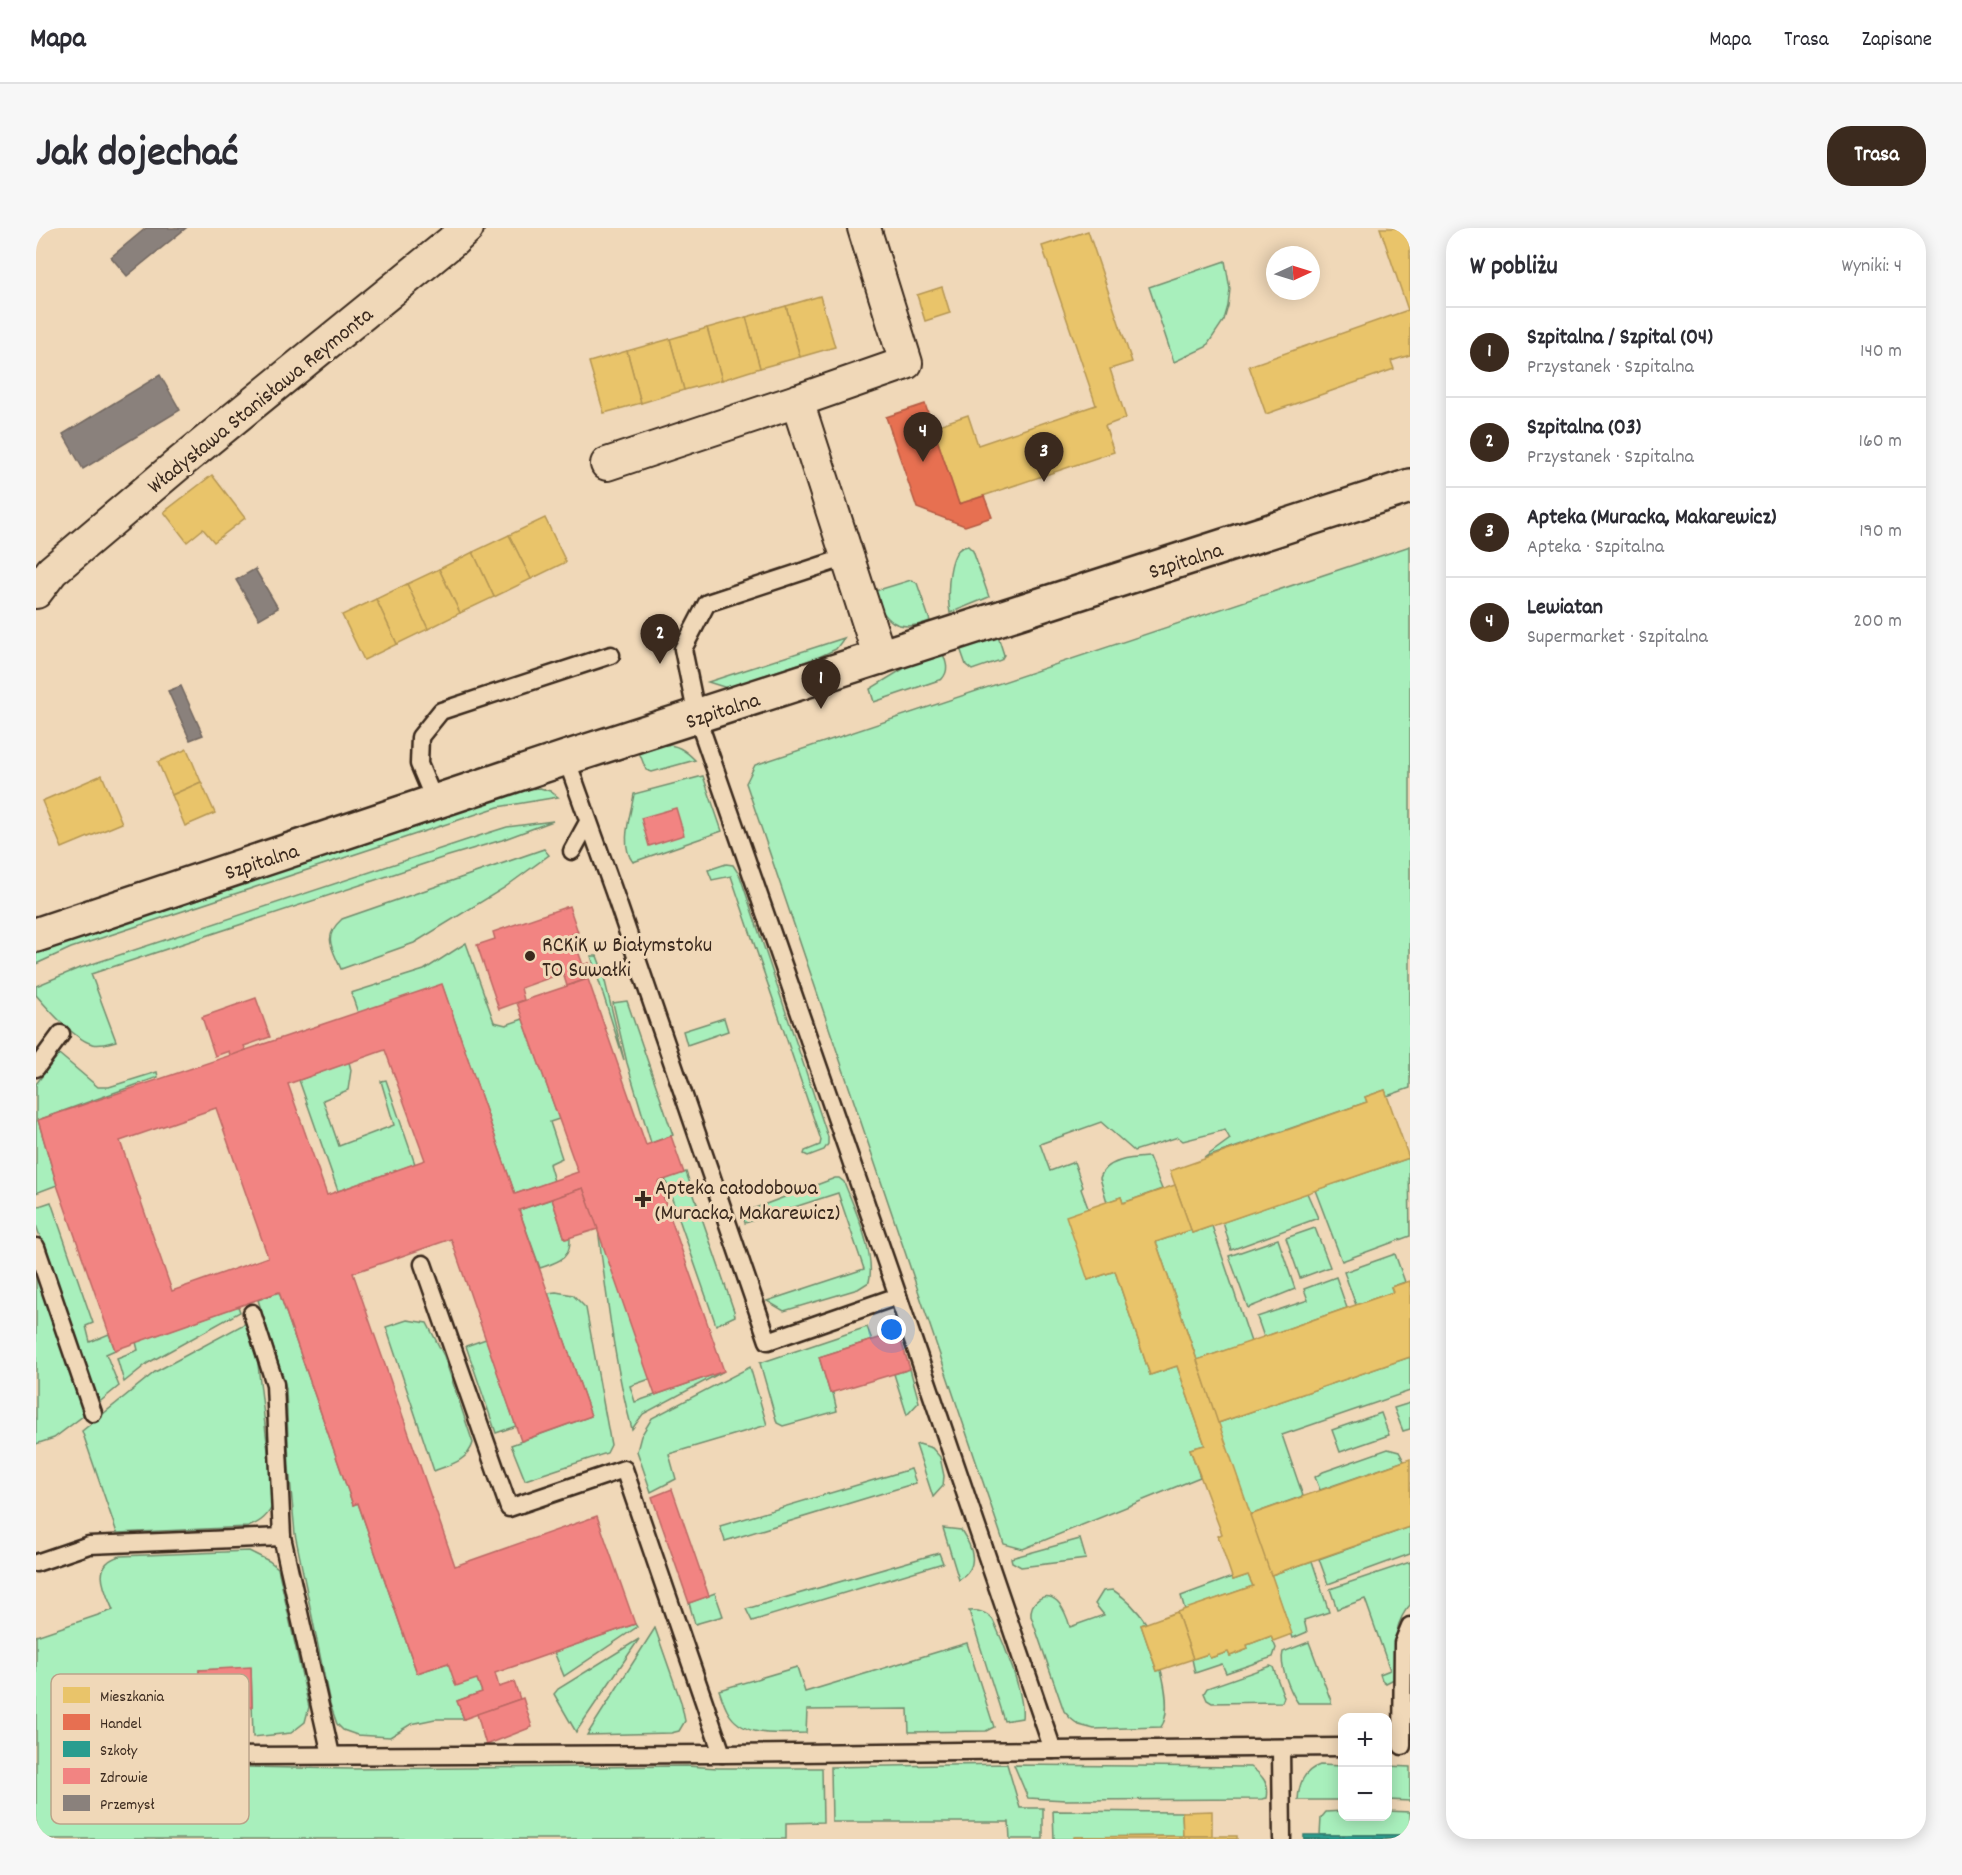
<!DOCTYPE html>
<html lang="pl">
<meta charset="utf-8">
<style>
:root{--surface:#fff;--page:#f7f7f7;--text:#2b2b33;--muted:#7c7c81;--line:#e1e1e2;--accent:#3b2a1e}
body{margin:0;font-family:Dekko,sans-serif;background:var(--page);color:var(--text)}
.controls{position:absolute;right:18px;bottom:18px;display:grid;overflow:hidden;border-radius:12px;box-shadow:0 3px 15px #0003}
.controls button{width:54px;height:54px;display:grid;place-items:center;padding:0;border:0;border-bottom:2px solid var(--line);background:var(--surface);color:var(--text);font:30px sans-serif}
.compass{position:absolute;left:1230px;top:18px;width:54px;height:54px;border-radius:50%;background:var(--surface);box-shadow:0 3px 15px #0003;rotate:86deg}
.you{position:absolute;left:856px;top:1102px;width:21px;height:21px;margin:-15px;border:4px solid #fff;border-radius:50%;background:#1a73e8;box-shadow:0 0 0 9px #1a73e833}
.badge{display:grid;place-items:center;width:39px;height:39px;border-radius:50%;background:var(--accent);color:#fff;font-size:20px;font-weight:700}
.pin{position:absolute;translate:-50% -50px;filter:drop-shadow(0 2px 3px #0008)}
.pin::after{content:'';position:absolute;top:32px;width:21px;height:18px;background:inherit;clip-path:polygon(0 0,100% 0,50% 100%)}
.list{margin:0;padding:0;list-style:none}
h2{display:flex;justify-content:space-between;align-items:center;height:78px;margin:0;padding:0 24px;font-size:26px}
h2 small{font-size:20px;font-weight:400;color:var(--muted)}
.list li{display:grid;grid-template-columns:39px 1fr auto;gap:18px;align-items:center;box-sizing:border-box;height:90px;padding:0 24px;border-top:2px solid var(--line)}
.list b{display:block;font-size:22px;white-space:nowrap}
.list p{margin:0;font-size:20px;white-space:nowrap;color:var(--muted)}
.list em{font-size:20px;font-style:normal;color:var(--muted)}
.map{position:relative;flex:none;width:1374px;height:1611px;overflow:hidden;border-radius:24px}
header{display:flex;align-items:center;gap:36px;box-sizing:border-box;height:84px;padding:0 30px;background:var(--surface);border-bottom:2px solid var(--line)}
header strong{font-size:28px}
nav{display:flex;gap:33px;margin-inline-start:auto;font-size:21px}
.intro{display:flex;align-items:center;justify-content:space-between;box-sizing:border-box;height:144px;padding:0 36px}
h1{margin:0;font-size:42px}
.button{padding:15px 27px;border-radius:24px;background:var(--accent);color:#fff;font-size:21px;font-weight:700}
main{display:flex;gap:36px;padding:0 36px}
aside{flex:1;background:var(--surface);border-radius:24px;box-shadow:0 3px 15px #0003}
.map>svg:first-child{display:block}
.green{fill:#a8efbc;stroke:#728c6d;stroke-width:1.5}
.homes{fill:#e9c46a;stroke:#b59653;stroke-width:1.5}
.shops{fill:#e76f51;stroke:#b35a42;stroke-width:1.5}
.schools{fill:#2a9d8f;stroke:#2f7a6d;stroke-width:1.5}
.health{fill:#f28482;stroke:#bb6964;stroke-width:1.5;fill-rule:evenodd}
.industry{fill:#8a817c;stroke:#726760;stroke-width:1.5}
.lines{fill:none;stroke-linecap:round;stroke-linejoin:round}
.service-casing{stroke:#3b2a1e;stroke-width:21}
.minor-casing{stroke:#3b2a1e;stroke-width:36}
.tertiary-casing{stroke:#3b2a1e;stroke-width:38}
.service{stroke:#f0d8b8;stroke-width:16}
.minor{stroke:#f0d8b8;stroke-width:32}
.tertiary{stroke:#f0d8b8;stroke-width:33}
.poi-dot{fill:#3b2a1e;stroke:#f0d8b8;stroke-width:2}
.labels{text-anchor:middle;stroke-width:6;stroke-linejoin:round;paint-order:stroke}
.street-label{font-size:22px;fill:#3b2a1e;stroke:#f0d8b8}
.poi-label{font-size:22px;fill:#3b2a1e;stroke:#f0d8b8;text-anchor:start}
.key{fill:#f0d8b8;stroke:#baa48a;stroke-width:1.5}
.key-label{font-size:16px;fill:#3b2a1e}
</style>
<header>
<strong>Mapa</strong>
<nav><a>Mapa</a><a>Trasa</a><a>Zapisane</a></nav>
</header>
<div class="intro"><h1>Jak dojechać</h1><a class="button">Trasa</a></div>
<main>
<div class="map">
<svg width="1374" height="1611" viewBox="0 0 1374 1611">
<rect width="100%" height="100%" fill="#f0d8b8"/>
<filter id="ink" filterUnits="userSpaceOnUse"><feTurbulence type="fractalNoise" baseFrequency=".0167" numOctaves="2"/><feDisplacementMap in="SourceGraphic" scale="12" xChannelSelector="R" yChannelSelector="G"/><feConvolveMatrix kernelMatrix="1 2 1 2 8 2 1 2 1" color-interpolation-filters="sRGB"/></filter>
<g filter="url(#ink)">
<g class="green">
<path d="M1189,33L1194,61L1192,78L1188,92L1170,119L1138,134L1113,59Z"/>
<path d="M932,318L937,323L953,369L914,385C911,370 912,339 920,325C923,320 927,319 932,318Z"/>
<path d="M1374,318V860L1351,868L1349,862L1329,869L1331,874L1168,930L1194,911L1189,902L1147,913L1142,909L1098,923L1065,894L1004,916L1014,943L1038,934L1047,959L1045,961L1052,980V1052L1079,1043L1114,1147L1141,1138L1169,1217L1154,1221L1164,1249L987,1321L968,1316L710,555L719,537Z"/>
<path d="M875,352L881,355L894,393C860,406 849,393 836,364Z"/>
<path d="M961,405L968,427L965,432L936,442L930,437L924,420Z"/>
<path d="M808,410L800,421L783,429L691,460L672,454Z"/>
<path d="M906,423C910,434 914,442 906,451L838,474L834,461L880,433Z"/>
<path d="M626,516C641,517 648,521 659,532L616,544L610,542L603,524Z"/>
<path d="M667,548L686,603L597,634C583,617 595,586 598,566Z"/>
<path d="M504,560L514,563L522,569L462,579L35,720L0,736V725L3,723L492,561Z"/>
<path d="M517,593L466,612L409,629L55,746L80,813C72,815 65,818 57,816C40,813 12,781 0,767V758L41,741L452,605L471,599Z"/>
<path d="M508,621L513,627L468,660L378,715L305,741C296,720 286,709 306,691Z"/>
<path d="M690,636L697,637L704,648L792,909V916L788,922L772,928L768,926L769,923L784,917L785,912L695,648L676,652L672,642Z"/>
<path d="M430,715L458,794L470,797L487,791L523,891L514,894L526,930L513,936L518,953L479,966L406,757L322,785L315,765L388,742Z"/>
<path d="M555,728H561L566,741L588,832Z"/>
<path d="M591,773L637,907L615,915L591,835L577,775Z"/>
<path d="M688,790L692,803L651,817L647,803Z"/>
<path d="M23,826L62,859H73L121,844L122,849L2,892L21,957L0,965V856Z"/>
<path d="M313,834L315,842L312,862L287,872L303,918L358,897L345,853L350,852L379,936L302,963L263,852Z"/>
<path d="M1113,929L1126,961L1087,975L1085,969L1071,974L1064,950C1070,931 1096,930 1113,929Z"/>
<path d="M1373,930L1374,1008L1306,1033L1279,962Z"/>
<path d="M650,944L698,1083L699,1088L680,1097L629,951Z"/>
<path d="M799,950H803L808,954C819,981 840,1027 833,1054L822,1061L748,1083L731,1073L828,1041L802,965L709,995L706,985Z"/>
<path d="M1271,965L1282,990L1195,1022L1187,994Z"/>
<path d="M516,971L529,1011L534,1010C535,1032 521,1034 504,1040L483,982Z"/>
<path d="M15,974L57,1095L50,1098L54,1114L73,1106L79,1122L70,1126L83,1158L61,1176L0,997V979Z"/>
<path d="M1176,998L1215,1114L1161,1132L1120,1014L1155,1002L1156,1005Z"/>
<path d="M1279,1000L1294,1039L1264,1050L1250,1010Z"/>
<path d="M562,1001L614,1151L594,1158L599,1174L688,1143L607,1186L596,1201C578,1136 571,1068 562,1001Z"/>
<path d="M1242,1011L1259,1061L1212,1080L1193,1028Z"/>
<path d="M1359,1026L1369,1054L1355,1059L1357,1064L1320,1077L1308,1044Z"/>
<path d="M0,1042L48,1183L47,1188L18,1210L0,1216Z"/>
<path d="M1300,1049L1311,1080L1228,1109L1221,1089L1272,1072L1268,1061Z"/>
<path d="M243,1064L317,1277L322,1275L381,1445L412,1435L441,1451L446,1464L421,1473L428,1491H399L375,1496L354,1509L321,1507L307,1502L301,1496L294,1476L259,1306L253,1239L250,1160L222,1072Z"/>
<path d="M520,1064L537,1067L550,1080L575,1217L571,1225L489,1252L475,1217L555,1188L512,1065Z"/>
<path d="M202,1078L204,1084L112,1135L88,1154L81,1130L102,1122L100,1114Z"/>
<path d="M371,1092L391,1095L408,1128L437,1215C432,1233 413,1237 398,1243L350,1099Z"/>
<path d="M210,1095L220,1119L238,1275C232,1288 225,1294 212,1299L81,1305L46,1203L119,1144Z"/>
<path d="M831,1099L836,1112L783,1129L794,1165H797L801,1183L747,1198L741,1195L724,1135Z"/>
<path d="M450,1111L480,1198L460,1205L430,1118Z"/>
<path d="M1374,1129V1163L1246,1207L1267,1268L1214,1287L1182,1195Z"/>
<path d="M714,1139L731,1197L633,1226L640,1251L615,1264L601,1223L605,1208L616,1190Z"/>
<path d="M874,1141L883,1174L871,1187L858,1146Z"/>
<path d="M1374,1175V1201L1367,1203L1358,1180Z"/>
<path d="M1345,1185L1353,1207L1304,1224L1296,1202Z"/>
<path d="M883,1216L896,1220L904,1229L908,1248L907,1258L897,1269L880,1217Z"/>
<path d="M1352,1221L1363,1224L1368,1233L1284,1262L1279,1249L1287,1244Z"/>
<path d="M875,1241L880,1255L689,1313L684,1298Z"/>
<path d="M1374,1299V1326L1292,1356L1283,1331Z"/>
<path d="M907,1300L925,1302C937,1320 944,1339 923,1352Z"/>
<path d="M1044,1311L1050,1331L985,1339L976,1334L975,1330Z"/>
<path d="M213,1323L233,1333L242,1340L273,1479L269,1494L255,1505L217,1509L215,1440L163,1442L164,1538L314,1541L651,1538L682,1540H786L787,1594L750,1595V1611H0V1408L77,1382C69,1363 54,1336 84,1328Z"/>
<path d="M903,1325L907,1335L716,1393L710,1381Z"/>
<path d="M1276,1333L1293,1384L1268,1392L1271,1404L1257,1410L1235,1347Z"/>
<path d="M1374,1334V1377C1355,1397 1360,1426 1358,1451L1350,1455L1346,1452L1344,1446L1354,1442L1329,1371L1301,1381L1294,1361Z"/>
<path d="M1212,1347L1217,1358L1149,1382L1145,1368L1196,1349L1197,1352Z"/>
<path d="M1077,1362C1091,1371 1101,1381 1110,1395L1105,1397L1121,1443L1125,1442C1129,1458 1135,1485 1125,1499L1058,1501L1043,1497L1034,1490L1028,1483L995,1388C994,1374 1008,1362 1021,1373C1027,1379 1032,1391 1034,1399L1068,1387L1059,1376L1067,1363Z"/>
<path d="M679,1365L687,1388L659,1396L653,1375Z"/>
<path d="M933,1383C943,1382 950,1384 957,1392C968,1415 989,1467 986,1490L968,1493Z"/>
<path d="M599,1396L601,1399L528,1448L518,1424Z"/>
<path d="M619,1400L645,1474L649,1493L643,1503L635,1505L551,1507Z"/>
<path d="M1235,1408L1240,1420L1237,1429L1190,1445L1186,1436L1159,1445L1156,1431L1172,1426L1174,1430L1192,1424L1194,1428L1212,1421L1211,1417Z"/>
<path d="M603,1411L540,1504L518,1466L522,1461Z"/>
<path d="M1273,1414L1295,1473V1475H1262C1254,1463 1243,1438 1247,1424Z"/>
<path d="M931,1415L958,1499L950,1503L873,1504L872,1481L771,1482L770,1505C744,1505 707,1511 692,1484C688,1477 686,1470 683,1462L761,1439L769,1464Z"/>
<path d="M1234,1438L1237,1439L1248,1469L1246,1474L1176,1475L1171,1472L1168,1465L1171,1460Z"/>
<path d="M971,1536L984,1580H1007V1611H974L973,1594H796L795,1539Z"/>
<path d="M978,1537L1215,1539C1226,1547 1234,1556 1231,1570L1226,1571L1030,1572L992,1570Z"/>
<path d="M1284,1537L1306,1538V1572H1262C1263,1556 1267,1543 1284,1537Z"/>
<path d="M1352,1538L1374,1539V1573L1352,1572Z"/>
<path d="M1017,1583L1146,1584L1147,1608L1039,1609L1038,1611H1018Z"/>
<path d="M1306,1583V1588H1352V1583L1374,1584V1607H1284L1285,1590L1290,1584Z"/>
</g>
<g class="homes">
<path d="M1344,0H1374V127L1355,133L1358,141L1230,186L1213,138L1372,82Z"/>
<path d="M1052,3L1096,134L1074,141L1090,190L1069,198L1078,224L923,276L897,199L932,187L942,217L1060,177L1006,18Z"/>
<path d="M906,59L914,85L889,93L881,67Z"/>
<path d="M784,68L799,119L764,129L750,78Z"/>
<path d="M750,78L764,129L724,140L710,89Z"/>
<path d="M710,89L724,140L686,152L671,100Z"/>
<path d="M671,100L686,152L648,162L634,111Z"/>
<path d="M634,111L648,162L605,175L591,123Z"/>
<path d="M591,123L605,175L568,185L553,134Z"/>
<path d="M176,247L209,290L178,314L167,301L151,314L128,284Z"/>
<path d="M509,290L530,334L495,351L473,307Z"/>
<path d="M473,307L495,351L458,369L437,324Z"/>
<path d="M437,324L458,369L424,385L403,341Z"/>
<path d="M403,341L424,385L392,401L371,356Z"/>
<path d="M371,356L392,401L361,416L340,371Z"/>
<path d="M340,371L361,416L328,432L306,387Z"/>
<path d="M151,521L165,554L136,567L122,534Z"/>
<path d="M66,547L86,595L26,620L6,573Z"/>
<path d="M165,554L179,585L149,598L136,567Z"/>
<path d="M1349,862L1373,930L1156,1005L1134,943L1331,874L1329,869Z"/>
<path d="M1139,957L1155,1002L1120,1014L1256,1406L1237,1413L1235,1408L1211,1417L1212,1421L1194,1428L1192,1424L1174,1430L1172,1426L1157,1431L1141,1384L1217,1358L1212,1347L1197,1352L1182,1308L1186,1306L1154,1221L1169,1217L1141,1138L1114,1147L1079,1043L1052,1052L1030,988L1085,969L1087,975Z"/>
<path d="M1374,1053V1129L1182,1195L1161,1132L1357,1064L1355,1059Z"/>
<path d="M1374,1231V1299L1235,1347L1214,1287Z"/>
<path d="M1141,1384L1157,1431L1121,1443L1105,1397Z"/>
<path d="M1176,1583V1608H1147L1146,1584Z"/>
<path d="M1147,1608H1201V1611H1038V1609Z"/>
</g>
<path class="shops" d="M889,176L923,276L948,268L956,289L929,298L881,280L850,189Z"/>
<rect class="schools" x="1268" y="1607" width="106" height="4"/>
<g class="health">
<path d="M640,580L648,607L613,618L605,590Z"/>
<path d="M533,678L542,704L536,706L547,737L553,735L558,748L531,758L527,745L485,760L488,772L463,781L441,717L459,711L457,704Z"/>
<path d="M552,751L610,917L635,908L648,945L622,954L688,1143L619,1167L547,960L483,982L555,1188L485,1213L415,1011L317,1045L419,1338L561,1288L599,1396L459,1445L463,1459L478,1454L484,1471L428,1491L421,1473L446,1464L441,1451L420,1458L412,1435L381,1445L322,1275L317,1277L243,1064L79,1122L21,957L2,892L406,756L479,966L542,944L481,775ZM349,822L389,932L291,967L252,856ZM180,880L232,1029L136,1063L84,913Z"/>
<path d="M220,770L234,809L208,818L210,822L194,828L193,823L179,828L166,789Z"/>
<path d="M547,960L562,1001L529,1011L516,971Z"/>
<path d="M862,1104L874,1141L794,1165L783,1129Z"/>
<path d="M636,1261L673,1368L653,1375L616,1269Z"/>
<path d="M215,1439L216,1479L164,1480L163,1442Z"/>
<path d="M487,1470L496,1499L450,1517L441,1486Z"/>
</g>
<g class="industry">
<path d="M110,0H150L91,48L75,29Z"/>
<path d="M124,147L144,182L47,241L27,206Z"/>
<path d="M219,341L242,380L223,391L200,352Z"/>
<path d="M145,458L167,507L154,512L132,463Z"/>
</g>
<g class="lines">
<g class="service-casing">
<g id="service">
<path d="M811,329L671,375L647,421L661,489L862,1068L1017,1522L1306,1519"/>
<path d="M530,530L578,664L732,1113L862,1068"/>
<path d="M399,574L383,536L384,509L405,483L575,427"/>
<path d="M536,623L552,594"/>
<path d="M0,840L25,806"/>
<path d="M0,1019L57,1185"/>
<path d="M387,1036L473,1280L588,1241L686,1526"/>
<path d="M216,1085L239,1156L246,1309L295,1527"/>
<path d="M0,1335L53,1317L246,1309"/>
<path d="M1366,1518L1367,1415L1374,1398"/>
<path d="M1245,1520L1246,1611"/>
<path d="M184,1528L686,1526L1017,1522"/>
</g>
</g>
<g class="minor-casing">
<g id="minor">
<path d="M828,0L870,135L761,173L844,430"/>
<path d="M571,236L761,173"/>
<path d="M0,364L16,343L140,238L419,11L431,0"/>
</g>
</g>
<g class="tertiary-casing">
<path id="tertiary" d="M0,707L530,530L1374,258"/>
</g>
<use href="#service" class="service"/>
<use href="#minor" class="minor"/>
<use href="#tertiary" class="tertiary"/>
</g>
</g>
<g class="poi-dot">
<circle cx="494" cy="728" r="6"/>
<path d="M604 962h6v6h6v6h-6v6h-6v-6h-6v-6h6z"/>
</g>
<g class="labels">
<g class="street-label">
<text transform="translate(223 171) rotate(-39)" y="8">Władysława Stanisława Reymonta</text>
<text transform="translate(1149 331) rotate(-18)" y="8">Szpitalna</text>
<text transform="translate(686 481) rotate(-18)" y="8">Szpitalna</text>
<text transform="translate(225 632) rotate(-18)" y="8">Szpitalna</text>
</g>
<g class="poi-label">
<text x="506" y="723">RCKiK w Białymstoku<tspan x="506" dy="25">TO Suwałki</tspan></text>
<text x="619" y="966">Apteka całodobowa<tspan x="619" dy="25">(Muracka, Makarewicz)</tspan></text>
</g>
</g>
<rect x="15" y="1446" width="198" height="150" rx="9" class="key"/>
<rect x="27" y="1459" width="27" height="16" fill="#e9c46a"/>
<rect x="27" y="1486" width="27" height="16" fill="#e76f51"/>
<rect x="27" y="1513" width="27" height="16" fill="#2a9d8f"/>
<rect x="27" y="1540" width="27" height="16" fill="#f28482"/>
<rect x="27" y="1567" width="27" height="16" fill="#8a817c"/>
<g class="key-label">
<text x="64" y="1473">Mieszkania</text>
<text x="64" y="1500">Handel</text>
<text x="64" y="1527">Szkoły</text>
<text x="64" y="1554">Zdrowie</text>
<text x="64" y="1581">Przemysł</text>
</g>
</svg>
<div class="controls">
<button>+</button>
<button>−</button>
</div>
<svg class="compass" viewBox="-18 -18 36 36"><path d="M0-13l5 13h-10z" fill="#e53935"/><path d="M0 13l5-13h-10z" fill="#7c7c81"/></svg>
<div class="you"></div>
<div class="pin badge" style="left:785px;top:481px">1</div>
<div class="pin badge" style="left:624px;top:436px">2</div>
<div class="pin badge" style="left:1008px;top:254px">3</div>
<div class="pin badge" style="left:887px;top:234px">4</div>
</div>
<aside>
<h2>W pobliżu<small>Wyniki: 4</small></h2>
<ul class="list">
<li><span class="badge">1</span><div><b>Szpitalna / Szpital (04)</b><p>Przystanek · Szpitalna</p></div><em>140 m</em></li>
<li><span class="badge">2</span><div><b>Szpitalna (03)</b><p>Przystanek · Szpitalna</p></div><em>160 m</em></li>
<li><span class="badge">3</span><div><b>Apteka (Muracka, Makarewicz)</b><p>Apteka · Szpitalna</p></div><em>190 m</em></li>
<li><span class="badge">4</span><div><b>Lewiatan</b><p>Supermarket · Szpitalna</p></div><em>200 m</em></li>
</ul>
</aside>
</main>
